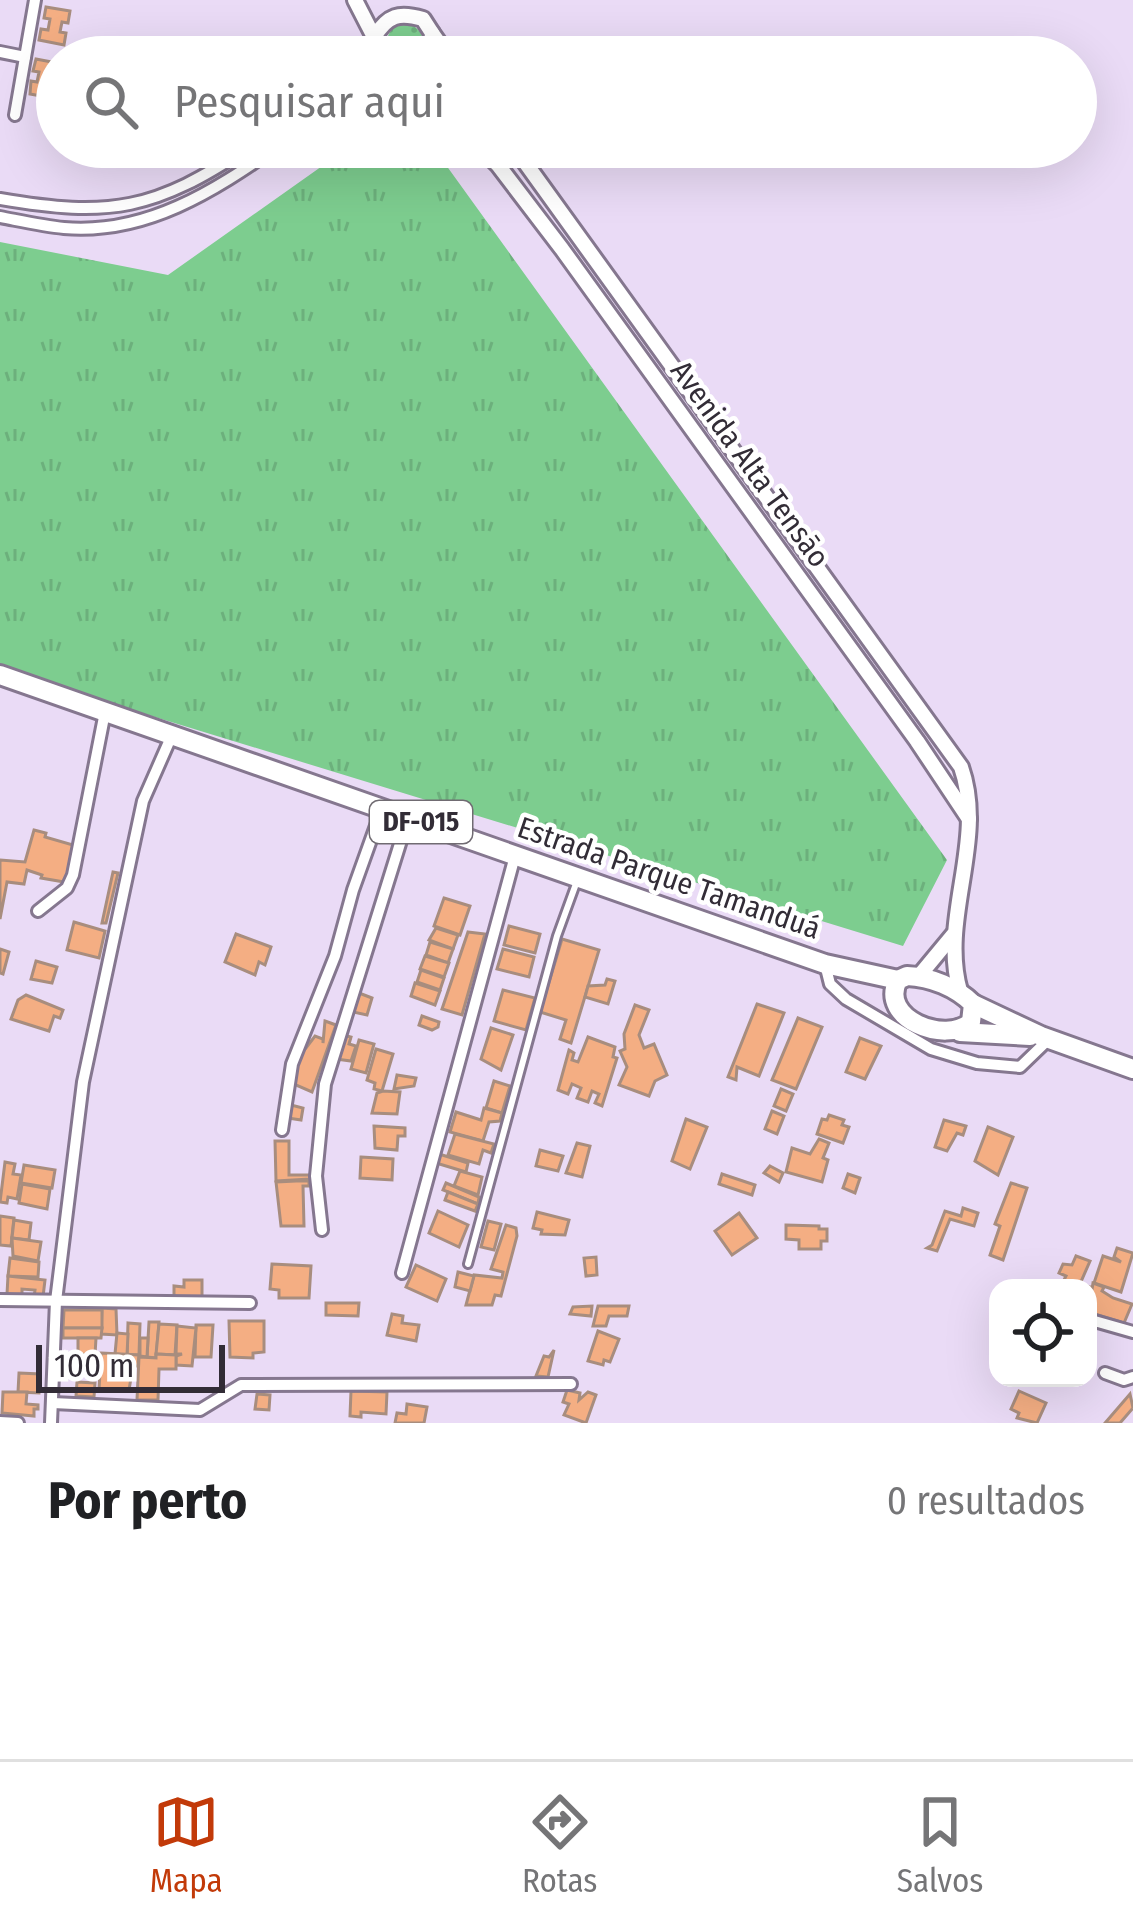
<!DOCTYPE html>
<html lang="pt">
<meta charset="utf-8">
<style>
:root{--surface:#fff;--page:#f6f6f6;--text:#202124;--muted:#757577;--line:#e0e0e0;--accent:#c23a09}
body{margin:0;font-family:"Fira Sans Condensed",sans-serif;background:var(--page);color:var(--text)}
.controls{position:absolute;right:36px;bottom:36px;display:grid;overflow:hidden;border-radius:24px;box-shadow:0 12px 48px #0002}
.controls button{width:108px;height:108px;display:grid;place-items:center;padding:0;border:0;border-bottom:3px solid var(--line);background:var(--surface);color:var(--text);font:60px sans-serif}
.scale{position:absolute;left:36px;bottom:30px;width:189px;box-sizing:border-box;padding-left:12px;border:6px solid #322c36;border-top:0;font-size:33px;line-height:42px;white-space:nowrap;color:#322c36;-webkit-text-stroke:9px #fff;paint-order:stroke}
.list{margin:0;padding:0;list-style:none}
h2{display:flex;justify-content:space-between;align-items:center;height:156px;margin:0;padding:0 48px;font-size:51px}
h2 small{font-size:39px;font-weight:400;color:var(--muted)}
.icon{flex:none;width:66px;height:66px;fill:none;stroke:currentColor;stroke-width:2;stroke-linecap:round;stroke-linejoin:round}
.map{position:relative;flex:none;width:1133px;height:1423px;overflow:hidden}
.search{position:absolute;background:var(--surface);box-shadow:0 12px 48px #0002;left:36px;right:36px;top:36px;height:132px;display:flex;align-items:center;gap:30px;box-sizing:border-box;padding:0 42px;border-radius:66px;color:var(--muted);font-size:45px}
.sheet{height:336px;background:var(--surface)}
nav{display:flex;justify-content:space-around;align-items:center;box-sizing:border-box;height:168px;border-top:3px solid var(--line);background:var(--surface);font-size:33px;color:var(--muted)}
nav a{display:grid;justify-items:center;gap:6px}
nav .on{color:var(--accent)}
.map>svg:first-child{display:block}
.grass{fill:url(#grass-dots)}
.park{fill:url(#park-tufts)}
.building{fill:#f4ae83;stroke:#a88d7e;stroke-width:3}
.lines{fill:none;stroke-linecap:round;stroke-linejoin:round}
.service-casing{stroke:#85778f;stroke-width:12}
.minor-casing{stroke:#85778f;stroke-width:16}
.tertiary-casing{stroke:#85778f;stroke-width:20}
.primary-casing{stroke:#85778f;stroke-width:24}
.service{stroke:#fff;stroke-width:6}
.minor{stroke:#fff;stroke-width:10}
.tertiary{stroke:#fff;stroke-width:14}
.primary{stroke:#fff;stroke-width:18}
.labels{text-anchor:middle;stroke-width:9;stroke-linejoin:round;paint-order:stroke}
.shield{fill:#fff;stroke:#706b72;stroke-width:3}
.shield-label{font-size:27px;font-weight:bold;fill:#322c36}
.street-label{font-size:30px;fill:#322c36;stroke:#fff}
</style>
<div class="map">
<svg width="1133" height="1423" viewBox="0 0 1133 1423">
<defs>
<pattern id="grass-dots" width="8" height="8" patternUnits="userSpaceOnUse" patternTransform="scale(3)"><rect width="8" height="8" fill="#7dcd8f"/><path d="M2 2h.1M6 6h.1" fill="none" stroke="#6cb07c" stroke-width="1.8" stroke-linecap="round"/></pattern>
<pattern id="park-tufts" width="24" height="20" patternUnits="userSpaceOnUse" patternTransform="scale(3)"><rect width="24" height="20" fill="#7dcd8f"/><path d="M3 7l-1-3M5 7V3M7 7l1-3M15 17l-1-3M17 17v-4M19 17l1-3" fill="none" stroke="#6cb07c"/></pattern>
</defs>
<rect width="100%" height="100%" fill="#eadbf6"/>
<circle class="grass" cx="405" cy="42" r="18"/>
<path class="park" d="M349,147H433L947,860L903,946L132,710L0,665V242L168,275Z"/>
<g class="building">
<path d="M46,7L70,11L68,23L62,22L60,32L66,33L64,45L39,40L41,29L48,30L50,19L44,18Z"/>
<path d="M36,59L57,63V75L52,74L50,85L56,86L52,98L30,94L31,81L37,82L39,72L33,71Z"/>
<path d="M34,830L46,833L45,837L80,847L70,883L41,878L42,875L27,870L24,884L7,882L0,919V860L25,862Z"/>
<path d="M113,872L118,873L106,923H102Z"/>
<path d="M444,898L470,906L460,935L434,926Z"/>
<path d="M74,922L105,931L99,958L67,950Z"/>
<path d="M509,926L540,934L535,953L504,945Z"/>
<path d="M436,928L458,935L453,949L429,940Z"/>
<path d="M468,932L485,934L462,1015L442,1009Z"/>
<path d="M236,934L271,947L265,965L259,962L255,975L225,962Z"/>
<path d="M562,939L599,950L571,1043L560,1039L566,1020L540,1012Z"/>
<path d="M430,942L453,949L448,963L426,955Z"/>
<path d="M0,949L9,952L3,974L0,973Z"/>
<path d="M503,949L534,957L529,977L497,969Z"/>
<path d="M425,956L449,963L444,977L420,969Z"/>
<path d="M36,961L57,967L52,983L31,979Z"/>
<path d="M421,970L444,978L440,990L417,982Z"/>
<path d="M607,979L615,981L608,1004L585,997L588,986L605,985Z"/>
<path d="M415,983L440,991L435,1005L411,996Z"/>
<path d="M503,990L535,998L526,1030L494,1021Z"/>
<path d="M359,993L372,998L367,1015L353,1012Z"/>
<path d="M26,995L63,1010L60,1018L54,1016L49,1031L11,1019L18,1000Z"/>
<path d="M757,1004L784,1013L759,1076L737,1067L736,1080L728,1077Z"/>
<path d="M635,1005L649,1010L639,1035L644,1048L654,1044L667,1075L655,1081L649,1096L619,1085L627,1067L620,1051L625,1049L624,1034Z"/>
<path d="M422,1016L439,1022L438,1027L432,1030L419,1025Z"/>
<path d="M798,1018L822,1027L796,1089L772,1080Z"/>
<path d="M325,1021L336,1025L312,1092L289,1082L303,1047L306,1048L315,1036L323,1039V1043Z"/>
<path d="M491,1028L513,1035L501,1070L481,1059Z"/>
<path d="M343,1035L351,1037L349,1044L356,1046L351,1061L336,1059Z"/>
<path d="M588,1037L615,1047L613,1057L617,1058L602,1106L595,1103L599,1094L592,1091L588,1102L577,1098L581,1088L572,1084L568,1094L558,1090L569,1050L574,1053L572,1060L578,1062Z"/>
<path d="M860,1038L881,1046L865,1079L846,1072Z"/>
<path d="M359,1040L374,1044L366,1073L351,1069Z"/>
<path d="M376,1049L393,1054L382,1091L374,1089L375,1083L367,1080Z"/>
<path d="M397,1075L416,1078L414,1086L394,1089Z"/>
<path d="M494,1081L510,1086L502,1113L486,1108Z"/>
<path d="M781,1089L793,1094L786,1111L774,1106Z"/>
<path d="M383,1091L400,1092L397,1114L372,1113L377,1093Z"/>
<path d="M291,1105L303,1108L301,1120L288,1118Z"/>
<path d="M484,1108L502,1113L500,1121L489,1122L483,1141L450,1132L456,1112L481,1120Z"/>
<path d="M772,1111L784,1116L777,1134L765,1129Z"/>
<path d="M829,1115L844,1120L842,1125L849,1127L843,1143L817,1134L822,1119L827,1120Z"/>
<path d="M686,1119L707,1127L690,1169L672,1161Z"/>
<path d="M944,1120L966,1126L963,1135L957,1133L947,1151L935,1147Z"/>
<path d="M374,1126L405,1128V1136H398L397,1150L375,1148Z"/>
<path d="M988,1127L1013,1137L998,1175L975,1161Z"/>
<path d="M455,1134L494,1144L491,1153L483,1150L479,1164L448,1155Z"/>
<path d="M819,1139L829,1143L823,1158L828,1160L822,1182L786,1172L792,1148L810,1154Z"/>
<path d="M275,1141H289V1175H310V1179L276,1181Z"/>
<path d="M577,1143L590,1146L582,1177L566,1173Z"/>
<path d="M540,1150L563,1156L558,1171L536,1166Z"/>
<path d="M439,1154L468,1163L466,1172L436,1163Z"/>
<path d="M361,1157L393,1159L392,1180L360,1178Z"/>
<path d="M5,1162L15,1164L13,1174L21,1175L17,1199L8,1197L7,1203L0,1202Z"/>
<path d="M24,1165L55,1170L52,1188L21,1183Z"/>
<path d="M770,1166L783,1173L779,1182L764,1173Z"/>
<path d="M460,1171L482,1177L478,1195L454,1186Z"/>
<path d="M722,1174L755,1185L752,1195L719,1184Z"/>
<path d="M848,1174L860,1178L855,1193L843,1188Z"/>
<path d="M296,1181H309V1186H303L304,1226H281L276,1182Z"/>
<path d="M446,1183L479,1197L478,1204L443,1190Z"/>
<path d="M1011,1183L1027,1188L1003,1260L990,1255L1000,1226L995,1224Z"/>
<path d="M22,1184L50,1189L47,1209L19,1203Z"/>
<path d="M448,1192L478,1204L475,1211L445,1200Z"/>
<path d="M963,1208L978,1213L974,1226L950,1219L937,1251L927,1248L932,1245L945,1211L961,1216Z"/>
<path d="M438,1211L468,1225L459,1247L429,1233Z"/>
<path d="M537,1212L569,1220L565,1235L541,1234L542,1230L533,1228Z"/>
<path d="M739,1213L757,1238L732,1255L715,1231Z"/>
<path d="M0,1216L14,1218L11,1246L0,1245Z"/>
<path d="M14,1220L31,1223L29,1240L12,1238Z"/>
<path d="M488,1221L501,1224L494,1250L481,1247Z"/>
<path d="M506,1225L516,1228L517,1236L501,1296L495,1295L492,1305H466L474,1275L502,1278L503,1272L491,1269Z"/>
<path d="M786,1225L819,1226V1229H827V1241H821V1249H799V1240L786,1239Z"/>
<path d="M12,1238L41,1242L38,1261L13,1256Z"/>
<path d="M1117,1248L1133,1253L1121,1292L1094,1283L1103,1256L1121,1262L1114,1257Z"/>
<path d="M1076,1256L1090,1261L1080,1284L1090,1287L1088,1291V1288L1062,1284L1066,1276L1059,1273L1063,1264L1072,1265Z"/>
<path d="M596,1257L597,1275L586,1276L584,1258Z"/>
<path d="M10,1258L39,1262L38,1277L8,1276Z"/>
<path d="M272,1264L311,1266L309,1298H279V1290L270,1289Z"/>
<path d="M416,1265L446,1279L437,1301L406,1287Z"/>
<path d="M458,1272L474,1276L470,1291L455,1287Z"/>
<path d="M8,1276L45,1280L43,1297H34L35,1290L22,1289V1295L7,1294Z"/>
<path d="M184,1280H202V1298L174,1299V1286L184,1287Z"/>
<path d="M1093,1283L1104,1287L1102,1291L1113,1298L1132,1304L1124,1323L1088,1312L1094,1300L1090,1296L1095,1297L1091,1296Z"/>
<path d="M326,1303H359L358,1316L326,1315Z"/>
<path d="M592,1306L591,1316L570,1314L573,1307Z"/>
<path d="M598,1306H629L627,1316H609L606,1326H593Z"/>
<path d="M102,1308L116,1309L117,1335L101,1334Z"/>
<path d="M64,1310H102V1328H63Z"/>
<path d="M392,1314L403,1316L402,1323L419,1325L416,1341L387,1335Z"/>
<path d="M229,1321H264V1352L253,1353V1358L230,1357Z"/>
<path d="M149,1322H159L156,1358L147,1357Z"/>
<path d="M128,1323L140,1324L139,1355H127Z"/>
<path d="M159,1324L177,1325L175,1355L156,1354Z"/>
<path d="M196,1325H213L211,1357H195Z"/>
<path d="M177,1326L196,1328L192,1366L176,1365V1356L182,1354H176Z"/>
<path d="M63,1328H102L101,1338H63Z"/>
<path d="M598,1331L619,1339L610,1362L604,1360L603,1365L588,1361Z"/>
<path d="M117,1333L128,1334L127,1355L115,1354Z"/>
<path d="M78,1338H96L95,1355L78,1354Z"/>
<path d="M140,1338H148L147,1357L140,1356Z"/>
<path d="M554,1350L548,1377L536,1376L544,1356L549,1357Z"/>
<path d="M101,1353L139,1355L138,1366H131V1376H128L131,1378L129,1390H99Z"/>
<path d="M156,1354L176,1355V1369H159L158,1400H137L139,1357L156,1358Z"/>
<path d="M19,1373L40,1374L39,1393L18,1392Z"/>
<path d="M77,1382L95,1383L94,1397L76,1396Z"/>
<path d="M567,1390L580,1393L579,1400L588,1392L596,1395L586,1423L564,1415L569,1404L563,1402Z"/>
<path d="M351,1391L387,1392L386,1414L361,1412V1417L350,1416Z"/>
<path d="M1019,1391L1046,1403L1037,1423L1017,1418L1019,1413L1011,1409Z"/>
<path d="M3,1392H27L26,1404L38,1405V1409H34V1416L2,1413Z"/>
<path d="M257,1394L270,1395L269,1410L255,1409Z"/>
<path d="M1130,1394L1133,1408L1120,1423H1105Z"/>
<path d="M407,1404L427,1407L424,1423H395L397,1413L406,1414Z"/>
</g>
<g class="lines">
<g class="service-casing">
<path id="service" d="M468,1264L557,936L577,881"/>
</g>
<g class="minor-casing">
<g id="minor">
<path d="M0,52L25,57"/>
<path d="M359,57L374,39"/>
<path d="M15,115L35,0"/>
<path d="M0,199C110,218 155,210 249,147"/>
<path d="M0,217C21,221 43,226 64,228C146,235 214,191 277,147"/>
<path d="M38,911L67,888L73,875L105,712"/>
<path d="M825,964L830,984L846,999L931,1049L977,1063L1020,1067L1049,1039"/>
<path d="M282,1130L292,1064L335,956L353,890L382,809"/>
<path d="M322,1230L316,1176L325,1084L408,818"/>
<path d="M402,1273L515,856"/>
<path d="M0,1300L250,1303"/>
<path d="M1091,1320L1133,1332"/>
<path d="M1105,1373L1124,1380L1133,1377"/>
<path d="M53,1403L200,1410L241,1385L571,1384"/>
<path d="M0,1422L18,1423"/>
<path d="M51,1423L56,1301L83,1082L143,801L172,735"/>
</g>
</g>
<g class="tertiary-casing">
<g id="tertiary">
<path d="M355,0L374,37"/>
<path d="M432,33L449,57"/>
<path d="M379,57L374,37C388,15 399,12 423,19L432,33L430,57"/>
<path d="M480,147L498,165L562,249L917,741L969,819"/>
<path d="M514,147L961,767C987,841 939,918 960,991"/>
<path d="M919,976L953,935"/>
</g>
</g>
<g class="primary-casing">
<g id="primary">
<path d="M0,675L825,964L898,980"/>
<path d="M907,976C931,977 956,987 973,1004L971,1022C946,1045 878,1019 898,980Z"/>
<path d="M973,1004L1041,1036L1133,1069"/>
<path d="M960,1032L1030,1036"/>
</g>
</g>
<use href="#service" class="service"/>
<use href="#minor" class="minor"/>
<use href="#tertiary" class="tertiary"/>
<use href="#primary" class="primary"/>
</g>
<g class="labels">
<rect class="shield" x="370" y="801" width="102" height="42" rx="9"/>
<g class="shield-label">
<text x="421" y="831">DF-015</text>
</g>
<g class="street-label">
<text transform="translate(750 464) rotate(54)" y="10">Avenida Alta Tensāo</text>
<text transform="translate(669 878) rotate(19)" y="10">Estrada Parque Tamanduá</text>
</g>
</g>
</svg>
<div class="controls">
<button><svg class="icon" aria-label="locate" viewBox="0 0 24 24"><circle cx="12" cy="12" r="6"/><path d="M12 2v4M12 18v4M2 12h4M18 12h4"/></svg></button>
</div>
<div class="scale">100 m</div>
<div class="search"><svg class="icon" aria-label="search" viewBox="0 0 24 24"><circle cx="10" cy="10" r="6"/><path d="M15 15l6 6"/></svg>Pesquisar aqui</div>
</div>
<section class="sheet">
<h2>Por perto<small>0 resultados</small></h2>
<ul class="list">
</ul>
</section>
<nav>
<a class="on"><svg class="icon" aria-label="map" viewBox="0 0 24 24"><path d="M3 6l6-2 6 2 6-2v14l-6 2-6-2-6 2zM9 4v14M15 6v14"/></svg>Mapa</a>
<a><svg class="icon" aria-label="directions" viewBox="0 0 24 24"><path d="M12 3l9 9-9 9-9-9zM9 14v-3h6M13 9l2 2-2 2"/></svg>Rotas</a>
<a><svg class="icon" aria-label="saved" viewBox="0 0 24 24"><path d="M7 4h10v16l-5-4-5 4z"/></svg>Salvos</a>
</nav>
